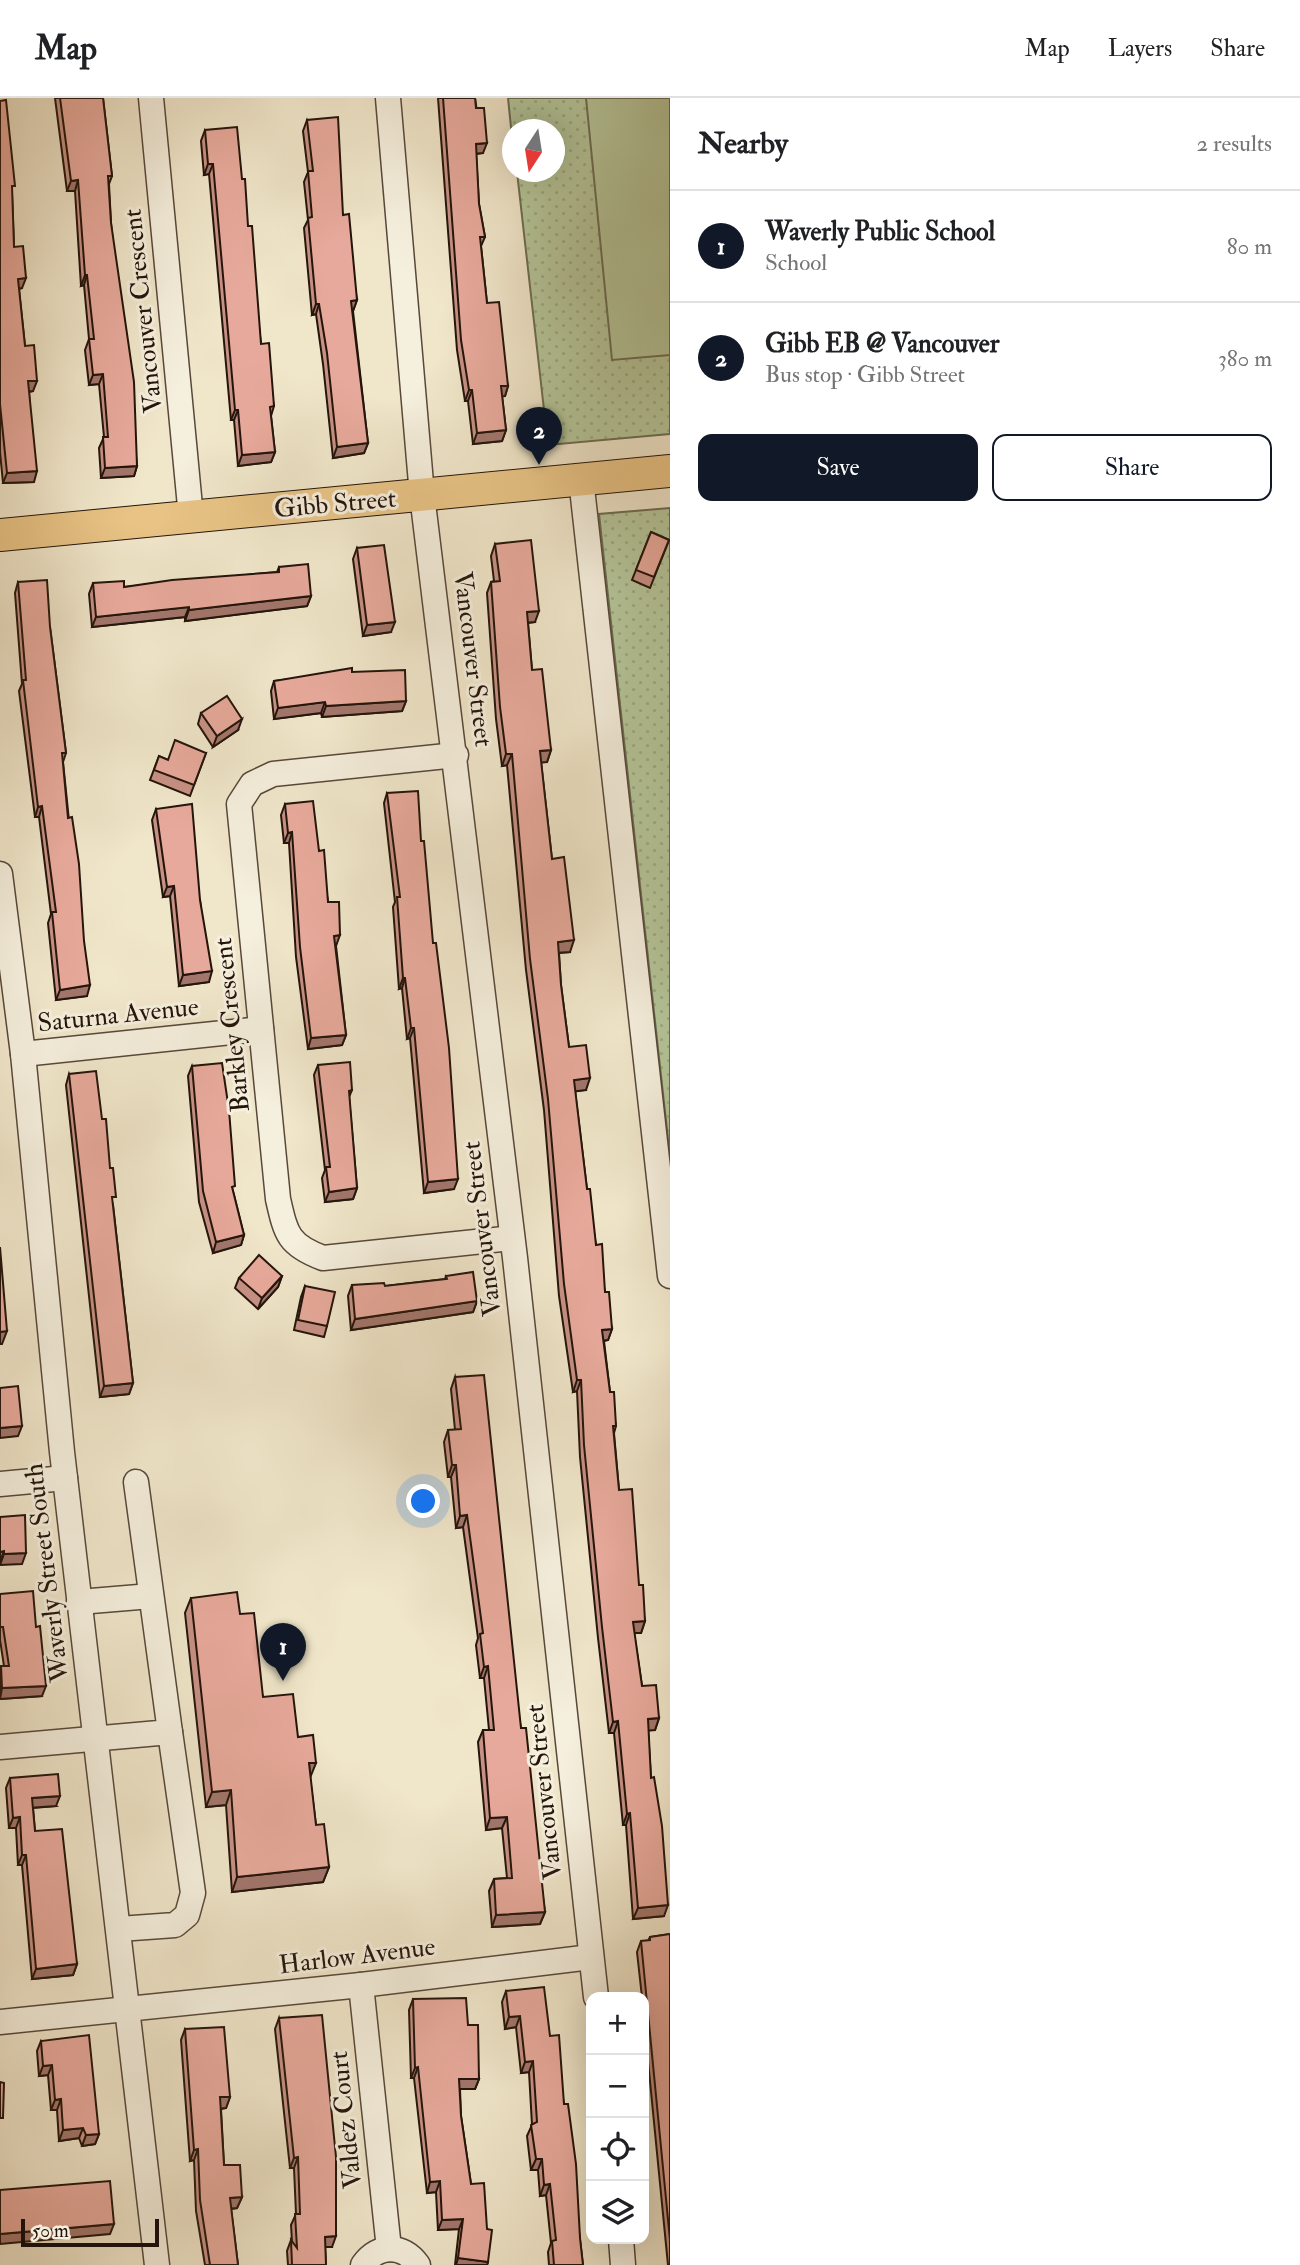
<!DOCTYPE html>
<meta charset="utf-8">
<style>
:root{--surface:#fff;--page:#f2f2f2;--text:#202124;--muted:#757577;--line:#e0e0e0;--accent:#111827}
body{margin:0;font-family:"IM FELL Double Pica",serif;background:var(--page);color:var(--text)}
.controls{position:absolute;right:21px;bottom:21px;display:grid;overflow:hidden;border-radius:14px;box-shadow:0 7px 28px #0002}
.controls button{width:63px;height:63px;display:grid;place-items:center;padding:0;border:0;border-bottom:2px solid var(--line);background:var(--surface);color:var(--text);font:35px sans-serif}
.compass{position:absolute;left:502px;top:21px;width:63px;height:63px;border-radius:50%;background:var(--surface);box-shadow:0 7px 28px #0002;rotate:192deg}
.scale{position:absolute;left:21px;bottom:18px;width:138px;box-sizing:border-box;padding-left:7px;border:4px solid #24140b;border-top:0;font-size:19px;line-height:24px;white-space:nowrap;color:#24140b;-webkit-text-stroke:5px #f5efdd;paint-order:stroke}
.you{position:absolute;left:424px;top:1404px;width:24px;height:24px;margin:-18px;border:5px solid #fff;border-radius:50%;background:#1a73e8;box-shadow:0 0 0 10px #1a73e833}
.badge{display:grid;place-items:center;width:46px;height:46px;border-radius:50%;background:var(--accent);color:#fff;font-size:23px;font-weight:700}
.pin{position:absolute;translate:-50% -58px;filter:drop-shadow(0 2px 4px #0008)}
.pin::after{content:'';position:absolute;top:37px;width:24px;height:21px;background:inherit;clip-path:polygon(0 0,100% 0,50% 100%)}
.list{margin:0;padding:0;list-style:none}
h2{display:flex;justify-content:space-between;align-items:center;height:91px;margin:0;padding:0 28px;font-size:30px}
h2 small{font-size:23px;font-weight:400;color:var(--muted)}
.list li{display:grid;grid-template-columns:46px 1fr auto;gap:21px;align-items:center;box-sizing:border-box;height:112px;padding:0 28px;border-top:2px solid var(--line)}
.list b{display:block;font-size:26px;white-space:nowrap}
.list p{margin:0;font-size:23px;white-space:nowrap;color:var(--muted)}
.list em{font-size:23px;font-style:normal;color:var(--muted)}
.actions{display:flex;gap:14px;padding:21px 28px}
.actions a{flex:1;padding:16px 0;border:2px solid var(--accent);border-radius:14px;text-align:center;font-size:24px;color:var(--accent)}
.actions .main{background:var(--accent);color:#fff}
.icon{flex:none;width:38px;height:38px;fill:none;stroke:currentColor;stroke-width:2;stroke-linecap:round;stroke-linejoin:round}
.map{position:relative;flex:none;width:670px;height:2167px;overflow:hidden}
header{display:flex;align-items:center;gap:42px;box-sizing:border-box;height:98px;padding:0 35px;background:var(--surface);border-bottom:2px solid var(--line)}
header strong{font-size:33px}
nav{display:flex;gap:38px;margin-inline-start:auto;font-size:24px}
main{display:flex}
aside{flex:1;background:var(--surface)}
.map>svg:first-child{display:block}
.grass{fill:url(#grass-dots);stroke:#6c6d52;stroke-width:2}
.pitch{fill:#b5c69a;stroke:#6c6d52;stroke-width:2}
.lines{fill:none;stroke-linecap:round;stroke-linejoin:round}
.minor-casing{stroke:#57483b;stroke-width:27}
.major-casing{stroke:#24140b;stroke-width:34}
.minor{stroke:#f5efdd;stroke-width:24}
.major{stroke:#e8c385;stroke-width:32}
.wall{fill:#c79185;stroke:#24140b;stroke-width:2}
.shaded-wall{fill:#a2766c;stroke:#24140b;stroke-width:2}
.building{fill:#e7a99b;stroke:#24140b;stroke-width:2}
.labels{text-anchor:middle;stroke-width:6;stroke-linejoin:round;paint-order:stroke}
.street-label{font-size:26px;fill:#24140b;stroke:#f5efdd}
</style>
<header>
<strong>Map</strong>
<nav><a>Map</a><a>Layers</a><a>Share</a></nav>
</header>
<main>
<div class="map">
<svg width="670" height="2167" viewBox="0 0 670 2167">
<defs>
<pattern id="grass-dots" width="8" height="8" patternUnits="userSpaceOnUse" patternTransform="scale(1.75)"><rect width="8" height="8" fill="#b5c69a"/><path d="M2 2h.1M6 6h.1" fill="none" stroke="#9ca983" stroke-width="1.8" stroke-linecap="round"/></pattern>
</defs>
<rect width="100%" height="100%" fill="#f0e6ca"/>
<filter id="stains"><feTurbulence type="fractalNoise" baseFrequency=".00286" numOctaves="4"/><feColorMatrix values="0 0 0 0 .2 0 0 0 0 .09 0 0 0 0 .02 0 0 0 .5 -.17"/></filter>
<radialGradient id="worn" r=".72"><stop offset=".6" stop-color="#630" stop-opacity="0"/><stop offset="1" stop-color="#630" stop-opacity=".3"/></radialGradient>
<g class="grass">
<path d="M508,0H670V336L548,347L517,74H554V32H512V39Z"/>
<path d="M670,410V1059L599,416Z"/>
</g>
<path class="pitch" d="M586,0H670V257L612,262Z"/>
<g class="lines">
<g class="minor-casing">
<g id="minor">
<path d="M151,0L191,419"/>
<path d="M388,0L422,397L515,1160L596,1899"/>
<path d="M581,381L670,1178"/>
<path d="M456,657L273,676L252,686L239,706L278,1101C286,1136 288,1147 323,1160L512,1140"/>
<path d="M0,776L23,956L62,1354L157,2167"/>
<path d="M23,956L261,931"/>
<path d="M0,1386L65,1380"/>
<path d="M79,1504L151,1498"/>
<path d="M0,1649L170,1634L136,1384"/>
<path d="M119,1831L175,1827L187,1817L193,1795L170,1634"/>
<path d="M361,1887L389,2151"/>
<path d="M0,1924L361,1887L591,1859"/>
<path d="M621,2141L623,2167"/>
<path d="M363,2167C378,2146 403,2146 418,2167"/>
</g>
</g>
<g class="major-casing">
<path id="major" d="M0,437L670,373"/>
</g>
<use href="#minor" class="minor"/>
<use href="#major" class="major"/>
</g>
<g class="wall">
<path d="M55,0H103L112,78L109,86L111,125L137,368L134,378L101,380L99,350L104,339L99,286L89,287L85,252L89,241L84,187L81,188L75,93H67Z"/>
<path d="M438,0H475L483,55L476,56L479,106L485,139L481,148L487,205L508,288L505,298H502L506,332L502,343L473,346L468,303H465L457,252Z"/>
<path d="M0,3L12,95L14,149L22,190L19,191L25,248L33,293L29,294L34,384L3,385L0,354Z"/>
<path d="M307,22L343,117L357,202L353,213L368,345L364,355L333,360L323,266L316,216L312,217L304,130L308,122L304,84L308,74L303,33Z"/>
<path d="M205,32L242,81L261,246L274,308L271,318L275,354L271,364L238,368L234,322H231L209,76L204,77L201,43Z"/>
<path d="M651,434L669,442L650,490L632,482Z"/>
<path d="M495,446L535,524L528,525L532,572L551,652L547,664H541L552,761L570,854L559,855L561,887L569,949L586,992L575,993L587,1091L596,1147L612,1231L608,1242L604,1243L610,1294L616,1328L614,1335L619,1392L645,1523L641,1535H634L642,1588L659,1620L655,1632H648L651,1680L664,1818L633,1821L626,1727H623L614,1635H609L598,1540L580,1359L577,1293L573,1294L559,1198L544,1012L526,872L507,667L502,668L496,621L487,495L491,484L494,483L491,458Z"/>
<path d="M357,450L391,534L363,538L353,461Z"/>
<path d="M279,469L311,498L307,508L185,523V519L92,529L89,496L93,485L124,489L277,474Z"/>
<path d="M18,484L50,529L66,655L63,664L87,898L56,902L48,825L51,816L39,719H35L19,593L22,586L15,495Z"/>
<path d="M352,574L406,603L402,613L322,619L321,615L274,621L271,593L274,583Z"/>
<path d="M201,615L238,632L213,649L198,626Z"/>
<path d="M206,655L190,698L150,682L159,658L168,662Z"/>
<path d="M387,695L421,743L454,1091L424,1095L410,940L407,941L402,890L399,891L393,809L395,804L384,705Z"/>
<path d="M285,706L319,753L336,848L346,937L342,947L308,951L296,859L289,745H284L281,717Z"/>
<path d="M156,711L200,802L209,884L179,888L170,798L163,799L152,722Z"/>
<path d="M318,967L352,992L349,999L357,1090L353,1101L325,1104L322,1080L325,1072L314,977Z"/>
<path d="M192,968L233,1093L244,1137L241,1147L213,1155L199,1104L188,978Z"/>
<path d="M69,976L113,1107L133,1285L129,1296L100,1299L66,987Z"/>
<path d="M282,1178L278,1189L258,1211L235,1190L239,1180Z"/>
<path d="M446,1178L477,1203L473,1214L351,1232L348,1198L352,1187L385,1188L445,1181Z"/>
<path d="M305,1188L327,1228L324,1239L294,1232L301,1199Z"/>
<path d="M455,1279L521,1630L545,1814L540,1826L492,1829L489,1793L494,1781L507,1780L502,1730L486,1732L478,1644L483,1632H489L484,1580H480L476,1547L478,1540L463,1429L456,1430L451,1379H448L444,1344L448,1332H455L451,1291Z"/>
<path d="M0,1496L42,1598L0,1601V1571L1,1568H4L0,1542Z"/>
<path d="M191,1500L240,1516L263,1599L298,1639L310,1680L316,1727L329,1769L323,1784L232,1794L226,1707L206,1709L185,1515Z"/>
<path d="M10,1680L56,1708L33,1710L35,1733L77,1866L73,1877L32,1881L22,1767H18L16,1730H9L6,1690Z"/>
<path d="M670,1836V2167H668L644,1922V1899H642L637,1854L641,1843H648L650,1839Z"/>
<path d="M506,1893L550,1938L564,2006L583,2167H549L548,2154L551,2145L546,2097L540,2098L538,2072H531L527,2038L532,2027L529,1974L521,1975L516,1929L505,1931L502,1904Z"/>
<path d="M413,1901L468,1927L479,1981L475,1991H460L461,2018L471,2086L488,2164L487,2167H455L459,2131L438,2132L436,2094L427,2095L414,1980H411L409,1912Z"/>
<path d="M279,1920L332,2149H325L326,2167H288L287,2153L291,2142L292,2144L291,2127L296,2116L294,2070H290L275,1931Z"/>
<path d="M185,1931L230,1999L226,2010L221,2011L224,2067L242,2099L237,2110L231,2111L238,2167H205L196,2113L194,2062L190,2063L181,1942Z"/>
<path d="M41,1943L99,2036L95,2046L82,2048L79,2040L59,2043L57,2012H51L48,1977L39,1978L37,1953Z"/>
</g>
<g class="shaded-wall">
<path d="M487,45L483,55L472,56L476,46Z"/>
<path d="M208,66H213L209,76L204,77Z"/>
<path d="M78,82L75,93H67L71,83Z"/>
<path d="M85,177H87L84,187L81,188Z"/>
<path d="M26,180L22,190L15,191L18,181Z"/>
<path d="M357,202L353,213H348L351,203Z"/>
<path d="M316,206H319L316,216L312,217Z"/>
<path d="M103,276L99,286L89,287L93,277Z"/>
<path d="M28,283H37L33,293L24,294Z"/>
<path d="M501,288H508L505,298L497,299Z"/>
<path d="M469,292H472L468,303H465Z"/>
<path d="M235,312H238L234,322H231Z"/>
<path d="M506,332L502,343L473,346L477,335Z"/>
<path d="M368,345L364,355L333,360L337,349Z"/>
<path d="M275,354L271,364L238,368L242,357Z"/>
<path d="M137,368L134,378L101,380L105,370Z"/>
<path d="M37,373L34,384L3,385L7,375Z"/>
<path d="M311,498L307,508L185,523L189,512Z"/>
<path d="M189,509L185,519L92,529L96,519Z"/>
<path d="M539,513L535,524L522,525L527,514Z"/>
<path d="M395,524L391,534L363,538L367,527Z"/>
<path d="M406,603L402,613L322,619L326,608Z"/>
<path d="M325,604L321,615L274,621L278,610Z"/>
<path d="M242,621L238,632L213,649L217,638Z"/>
<path d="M551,652L547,664L536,665L540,653Z"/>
<path d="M506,656H512L507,667L502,668Z"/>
<path d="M42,708L39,719H35L38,709Z"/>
<path d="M292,734L289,745H284L288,735Z"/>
<path d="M174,788L170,798L163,799L167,789Z"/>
<path d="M340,837L336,848H331L334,838Z"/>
<path d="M574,842L570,854L554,855L558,844Z"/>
<path d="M212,873L209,884L179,888L183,877Z"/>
<path d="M403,880H405L402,890L399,891Z"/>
<path d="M90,887L87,898L56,902L60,892Z"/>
<path d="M411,930H414L410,940L407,941Z"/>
<path d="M346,937L342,947L308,951L311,940Z"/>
<path d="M590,980L586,992L570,994L574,982Z"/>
<path d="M458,1081L454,1091L424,1095L428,1084Z"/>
<path d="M357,1090L353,1101L325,1104L329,1094Z"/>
<path d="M244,1137L241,1147L213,1155L216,1144Z"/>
<path d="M282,1178L278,1189L258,1211L262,1200Z"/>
<path d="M477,1203L473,1214L351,1232L355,1221Z"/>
<path d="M612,1231L608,1242L598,1243L602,1232Z"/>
<path d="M7,1233L2,1246H0V1234Z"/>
<path d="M577,1282H581L577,1293L573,1294Z"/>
<path d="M133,1285L129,1296L100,1299L104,1288Z"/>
<path d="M22,1328L18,1338L0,1340V1330Z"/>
<path d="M452,1367H456L451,1379H448Z"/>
<path d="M467,1417L463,1429L456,1430L460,1418Z"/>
<path d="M4,1453L0,1464V1454Z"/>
<path d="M26,1455L22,1466L0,1467L4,1456Z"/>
<path d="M645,1523L641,1535H628L633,1524Z"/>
<path d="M488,1568L484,1580H480L484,1569Z"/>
<path d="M46,1588L42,1598L0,1601L2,1590Z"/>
<path d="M659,1620L655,1632L644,1633L648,1621Z"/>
<path d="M618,1623L614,1635H609L613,1624Z"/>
<path d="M309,1665H316L310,1680Z"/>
<path d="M231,1692L226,1707L206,1709L212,1694Z"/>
<path d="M60,1698L56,1708L28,1710L32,1700Z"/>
<path d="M630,1715L626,1727H623L627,1716Z"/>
<path d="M20,1719L16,1730H9L13,1720Z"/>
<path d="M507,1719L502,1730L486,1732L490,1720Z"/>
<path d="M22,1757H26L22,1767H18Z"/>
<path d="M329,1769L323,1784L232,1794L237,1779Z"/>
<path d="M668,1807L664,1818L633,1821L638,1810Z"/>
<path d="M545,1814L540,1826L492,1829L496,1817Z"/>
<path d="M77,1866L73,1877L32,1881L36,1871Z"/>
<path d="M520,1918L516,1929L505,1931L509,1919Z"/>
<path d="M533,1963L529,1974L521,1975L525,1964Z"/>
<path d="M52,1967L48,1977L39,1978L43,1968Z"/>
<path d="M418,1969L414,1980H411L415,1970Z"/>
<path d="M459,1981H479L475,1991H455Z"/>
<path d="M220,1999H230L226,2010L216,2011Z"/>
<path d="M61,2001L57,2012H51L55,2002Z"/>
<path d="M83,2030L79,2040L59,2043L63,2032Z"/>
<path d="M99,2036L95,2046L82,2048L86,2037Z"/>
<path d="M198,2051L194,2062L190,2063L194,2052Z"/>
<path d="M298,2059L294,2070H290L294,2060Z"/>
<path d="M536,2061H542L538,2072H531Z"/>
<path d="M440,2083L436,2094L427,2095L430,2084Z"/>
<path d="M550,2086L546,2097L540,2098L544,2087Z"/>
<path d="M242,2099L237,2110L226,2111L230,2100Z"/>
<path d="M463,2121L459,2131L438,2132L442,2122Z"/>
<path d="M114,2126L110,2136L0,2146V2136Z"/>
<path d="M336,2138L332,2149H321L325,2139Z"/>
<path d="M458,2160L488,2164L487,2167H456Z"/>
</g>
<g class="building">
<path d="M60,0H103L112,78H108L111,125L134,284L137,368L105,370L103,339H108L103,276L93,277L89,241H94L87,177H85L78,82L71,83Z"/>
<path d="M443,0H475L476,10H484L487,45L476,46L479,106L485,139H480L487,205L499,204L508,288H501L506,332L477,335L472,292H469L461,242Z"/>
<path d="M6,2L15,88H12L14,149L23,148L26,180L18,181L25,248L34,247L37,283H28L37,373L7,375L0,306V3Z"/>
<path d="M338,19L343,117L349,116L357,202L351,203L368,345L337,349L327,255L319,206H316L308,120L312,119L308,73H313L307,22Z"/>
<path d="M237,29L242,81H245L248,128H252L261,246L269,245L274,308L270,309L275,354L242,357L238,312H235L213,66H208L205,32Z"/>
<path d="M651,434L669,442L654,479L636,472Z"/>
<path d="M531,442L539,513L527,514L532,572L542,571L551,652L540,653L545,699L552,761L564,759L574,842L558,844L561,887L569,949L586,947L590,980L574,982L587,1091H590L596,1147L602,1146L605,1194H609L612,1231L602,1232L610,1294H614L616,1328H613L619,1392L632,1391L639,1487H643L645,1523L633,1524L642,1588L656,1587L659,1620L648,1621L651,1680L654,1679L662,1728L668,1807L638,1810L630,1715L627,1716L618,1623L613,1624L602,1529L584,1347L581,1282H577L564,1186L548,1001L530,861L512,656H506L500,609L491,484L500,483L495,446Z"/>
<path d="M384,447L395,524L367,527L357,450Z"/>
<path d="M308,466L311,498L189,512V509L96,519L93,485L124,483V489L172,482L279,474V469Z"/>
<path d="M47,482L50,529L66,655H62L68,720L72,719L79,766L84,843L90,887L60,892L52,814H56L42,708L38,709L23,582H26L18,484Z"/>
<path d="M352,570V574L405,572L406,603L326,608L325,604L278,610L274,583Z"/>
<path d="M227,598L242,621L217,638L201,615Z"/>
<path d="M175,642L206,655L194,687L154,672L159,658L168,662Z"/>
<path d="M418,693L421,743H424L433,845H436L449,950L458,1081L428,1084L414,930H411L405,880H403L397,799H400L387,695Z"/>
<path d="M313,703L319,753L324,752L328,804H339L340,837L334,838L346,937L311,940L300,849L292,734L288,735L285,706Z"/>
<path d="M192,706L200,802L212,873L183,877L174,788L167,789L156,711Z"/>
<path d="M350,964L352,992L349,993L357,1090L329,1094L326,1069H330L318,967Z"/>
<path d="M222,965L229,1012L235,1088L232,1089L244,1137L216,1144L203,1093L192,968Z"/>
<path d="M96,973L102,1021H106L110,1070H113L116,1099H112L133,1285L104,1288L69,976Z"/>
<path d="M0,1149L7,1233L0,1234Z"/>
<path d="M259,1157L282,1178L262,1200L239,1180Z"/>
<path d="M473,1174L477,1203L355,1221L352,1187L384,1185L385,1188L447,1181L446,1178Z"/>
<path d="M305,1188L335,1194L327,1228L298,1222Z"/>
<path d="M484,1277L521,1630H526L545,1814L496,1817L494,1781L512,1780L507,1719L490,1720L483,1632H494L488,1568L484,1569L480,1536L483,1535L467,1417L460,1418L456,1367H452L448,1332L461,1331L455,1279Z"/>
<path d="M18,1288L22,1328L0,1330V1290Z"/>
<path d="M25,1417L26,1455L4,1456V1453L0,1454V1419Z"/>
<path d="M33,1493L36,1529L40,1528L46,1588L2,1590L1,1568H9L3,1529H0V1496Z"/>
<path d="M237,1494L240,1516L254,1515L263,1599L293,1596L298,1639L313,1637L316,1665H309L316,1727L324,1726L329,1769L237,1779L231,1692L212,1694L191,1500Z"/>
<path d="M58,1676L60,1698L32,1700L35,1733L62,1731L77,1866L36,1871L26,1757H22L20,1719L13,1720L10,1680Z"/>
<path d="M670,1836V2142L641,1843L650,1842V1839Z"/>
<path d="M544,1889L550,1938L559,1937L564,2006H568L576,2066L580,2140L583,2167H554L552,2143L556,2142L550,2086L544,2087L542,2061H536L531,2027L537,2024L533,1963L525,1964L520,1918L509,1919L506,1893Z"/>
<path d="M466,1900L468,1927H478L479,1981H459L461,2018L471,2086L484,2085L487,2131L492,2132L488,2164L458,2160L463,2121L442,2122L440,2083L430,2084L418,1969L415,1970L413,1901Z"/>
<path d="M322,1917L336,2059V2138L325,2139L326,2167H292L291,2142L297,2150L295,2116H300L298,2059L294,2060L279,1920Z"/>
<path d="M224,1929L230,1999H220L224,2067H240L242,2099L230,2100L238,2167H210L200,2102L198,2051L194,2052L185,1931Z"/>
<path d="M89,1937L99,2036L86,2037L83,2030L63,2032L61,2001L55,2002L52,1967L43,1968L41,1943Z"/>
<path d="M0,1984L4,1985L3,2020H0Z"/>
<path d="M110,2083L114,2126L0,2136V2092Z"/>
</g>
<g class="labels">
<g class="street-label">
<text transform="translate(142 213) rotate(-96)" y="9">Vancouver Crescent</text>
<text transform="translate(335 405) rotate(-5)" y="9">Gibb Street</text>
<text transform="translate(474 561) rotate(83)" y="9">Vancouver Street</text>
<text transform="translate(118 916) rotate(-6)" y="9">Saturna Avenue</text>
<text transform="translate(231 927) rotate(-96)" y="9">Barkley Crescent</text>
<text transform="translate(481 1131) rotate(-97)" y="9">Vancouver Street</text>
<text transform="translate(46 1475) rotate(-97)" y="9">Waverly Street South</text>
<text transform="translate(543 1694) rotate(-96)" y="9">Vancouver Street</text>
<text transform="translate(357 1857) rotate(-7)" y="9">Harlow Avenue</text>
<text transform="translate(345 2022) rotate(-96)" y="9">Valdez Court</text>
</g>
</g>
<rect width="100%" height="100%" filter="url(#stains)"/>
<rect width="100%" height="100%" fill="url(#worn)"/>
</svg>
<div class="controls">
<button>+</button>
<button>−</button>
<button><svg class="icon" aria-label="locate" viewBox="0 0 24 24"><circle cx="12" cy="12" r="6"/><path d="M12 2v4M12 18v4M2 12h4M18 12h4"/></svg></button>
<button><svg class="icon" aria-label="layers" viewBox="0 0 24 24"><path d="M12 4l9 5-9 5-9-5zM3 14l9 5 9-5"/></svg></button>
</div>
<svg class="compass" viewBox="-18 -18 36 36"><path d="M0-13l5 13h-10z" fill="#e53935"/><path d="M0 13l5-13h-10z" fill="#757577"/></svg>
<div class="scale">50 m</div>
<div class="you"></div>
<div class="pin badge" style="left:283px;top:1583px">1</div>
<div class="pin badge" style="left:539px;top:367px">2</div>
</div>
<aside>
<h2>Nearby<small>2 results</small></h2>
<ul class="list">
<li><span class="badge">1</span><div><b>Waverly Public School</b><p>School</p></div><em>80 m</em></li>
<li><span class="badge">2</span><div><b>Gibb EB @ Vancouver</b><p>Bus stop · Gibb Street</p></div><em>380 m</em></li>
</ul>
<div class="actions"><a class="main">Save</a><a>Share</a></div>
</aside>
</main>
